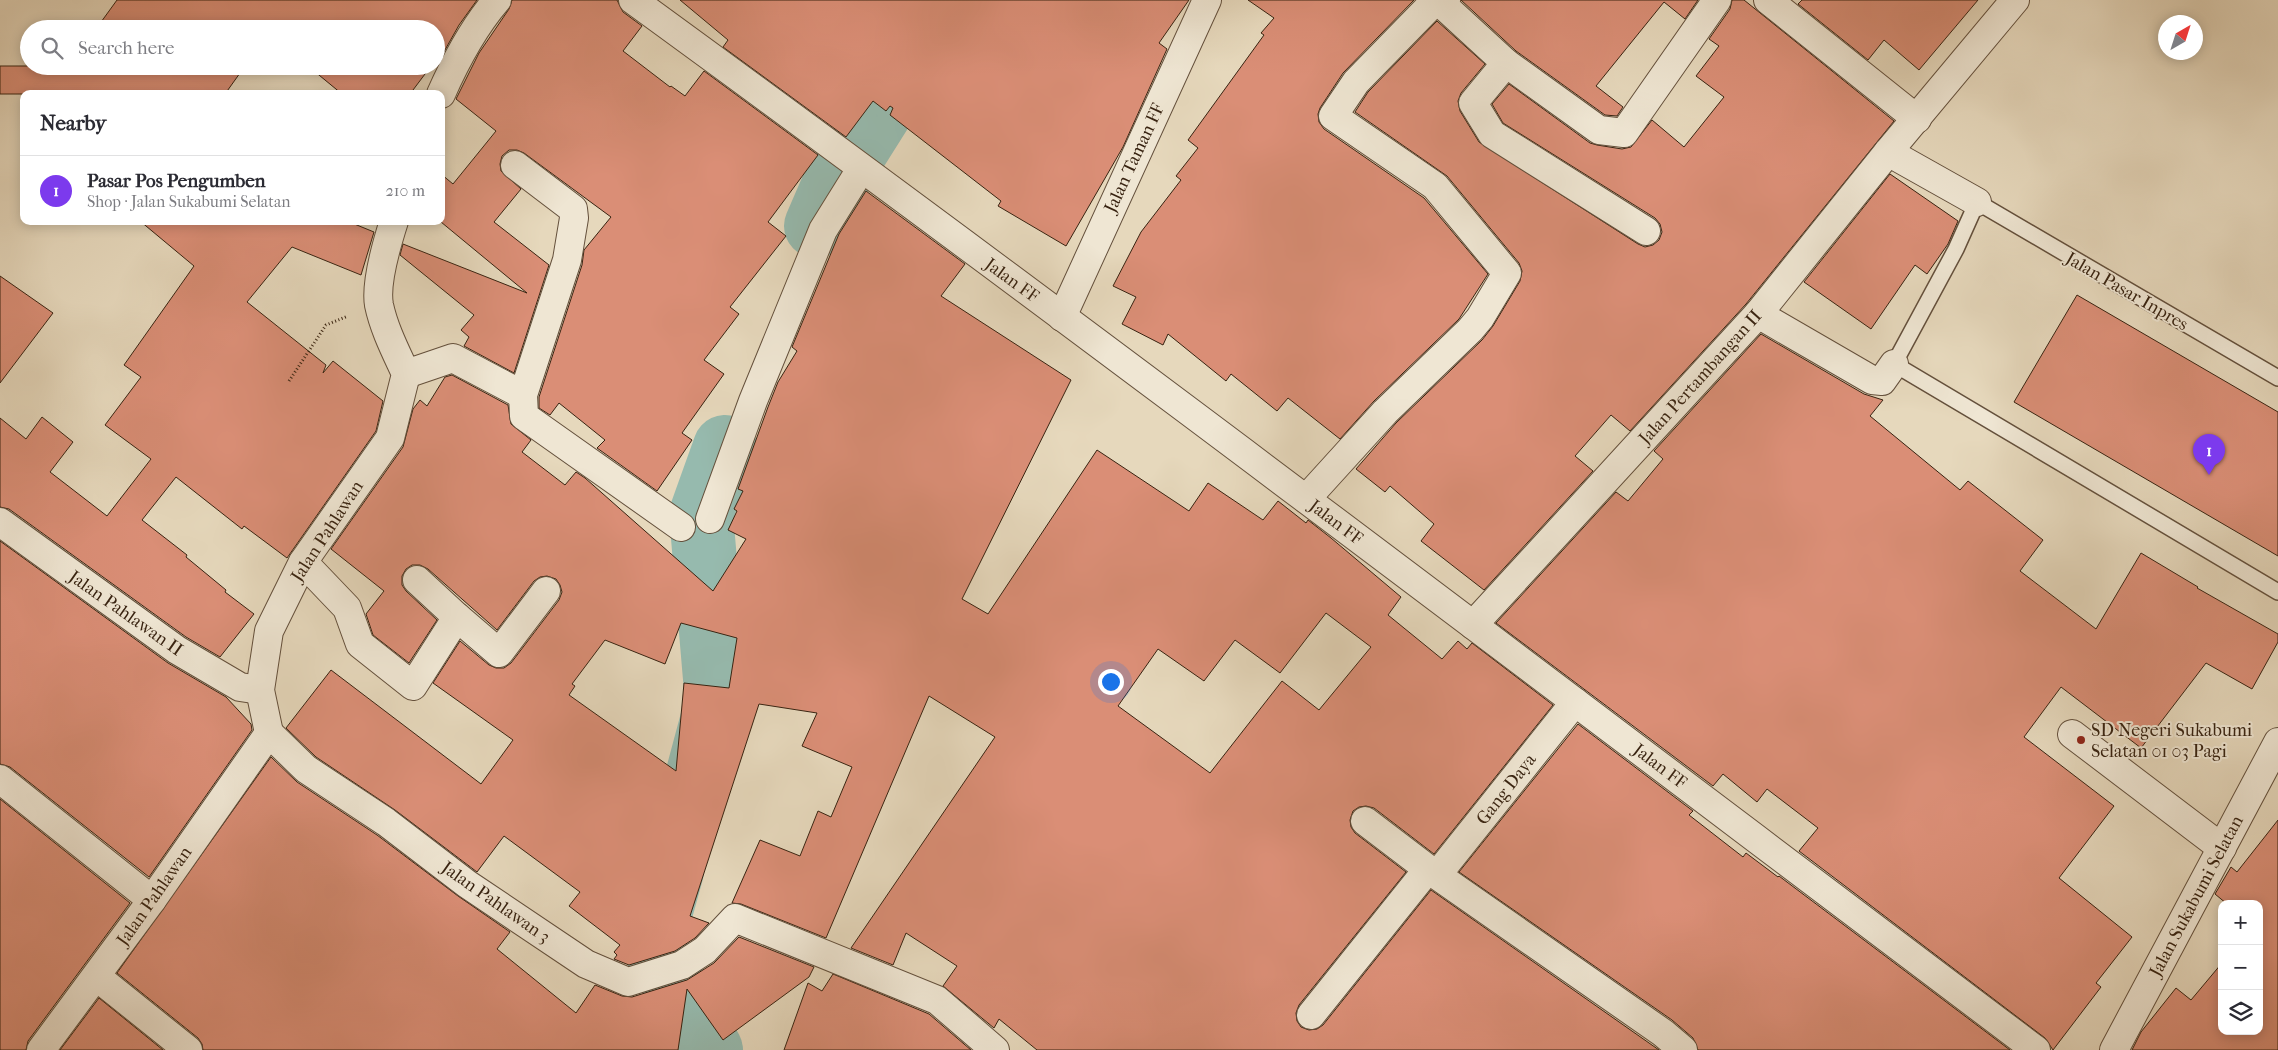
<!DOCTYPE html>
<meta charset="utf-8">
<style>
:root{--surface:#fff;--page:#f7f7f7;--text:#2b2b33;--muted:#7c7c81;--line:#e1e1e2;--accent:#7c3aed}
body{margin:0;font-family:"IM FELL French Canon",serif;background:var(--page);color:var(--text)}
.controls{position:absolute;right:15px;bottom:15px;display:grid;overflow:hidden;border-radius:10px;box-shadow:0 2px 12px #0003}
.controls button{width:45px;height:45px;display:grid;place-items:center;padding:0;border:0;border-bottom:1px solid var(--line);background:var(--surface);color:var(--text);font:25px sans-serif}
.compass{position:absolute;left:2158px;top:15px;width:45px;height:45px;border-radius:50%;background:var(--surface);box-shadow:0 2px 12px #0003;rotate:39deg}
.you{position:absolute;left:1110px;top:681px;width:18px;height:18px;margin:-12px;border:4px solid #fff;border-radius:50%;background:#1a73e8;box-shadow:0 0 0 8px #1a73e833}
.badge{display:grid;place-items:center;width:32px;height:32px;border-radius:50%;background:var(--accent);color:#fff;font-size:16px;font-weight:700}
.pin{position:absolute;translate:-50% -41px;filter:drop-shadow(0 1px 2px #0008)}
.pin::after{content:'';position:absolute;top:26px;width:18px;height:15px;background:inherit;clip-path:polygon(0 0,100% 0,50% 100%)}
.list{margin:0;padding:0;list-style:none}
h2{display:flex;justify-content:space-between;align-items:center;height:65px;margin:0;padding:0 20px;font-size:21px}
h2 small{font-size:16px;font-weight:400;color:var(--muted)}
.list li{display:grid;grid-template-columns:32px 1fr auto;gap:15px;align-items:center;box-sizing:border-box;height:70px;padding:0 20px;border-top:1px solid var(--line)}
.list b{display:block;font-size:19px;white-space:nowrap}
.list p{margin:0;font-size:16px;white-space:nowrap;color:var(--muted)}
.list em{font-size:16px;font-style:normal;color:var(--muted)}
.icon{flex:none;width:28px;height:28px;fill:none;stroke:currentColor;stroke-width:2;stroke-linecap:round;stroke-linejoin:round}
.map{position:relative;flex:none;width:2278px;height:1050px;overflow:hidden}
.search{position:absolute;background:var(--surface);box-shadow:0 2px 12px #0003;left:20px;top:20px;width:425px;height:55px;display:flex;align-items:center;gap:12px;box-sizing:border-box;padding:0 18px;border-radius:28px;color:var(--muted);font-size:19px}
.panel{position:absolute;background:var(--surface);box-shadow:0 2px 12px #0003;left:20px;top:90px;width:425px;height:135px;border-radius:10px}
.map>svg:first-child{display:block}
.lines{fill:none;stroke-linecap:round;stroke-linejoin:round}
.river{stroke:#96baae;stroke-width:64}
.building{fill:#da8e76;stroke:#382311;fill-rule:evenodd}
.service-casing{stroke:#64503c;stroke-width:18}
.minor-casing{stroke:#64503c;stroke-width:30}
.tertiary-casing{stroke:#64503c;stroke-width:30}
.path{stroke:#382311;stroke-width:3;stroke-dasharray:1 2.5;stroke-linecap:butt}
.service{stroke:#efe6d3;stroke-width:15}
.minor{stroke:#efe6d3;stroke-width:28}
.tertiary{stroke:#efe6d3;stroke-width:28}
.poi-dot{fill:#8f2418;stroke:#efe6d3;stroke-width:2}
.labels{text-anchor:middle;stroke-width:4;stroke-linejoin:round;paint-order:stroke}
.street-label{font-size:18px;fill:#382311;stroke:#efe6d3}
.poi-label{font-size:18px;fill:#382311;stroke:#efe6d3;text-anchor:start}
</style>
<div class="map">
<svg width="2278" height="1050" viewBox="0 0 2278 1050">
<rect width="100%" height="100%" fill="#e6d8bc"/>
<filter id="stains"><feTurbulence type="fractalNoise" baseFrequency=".004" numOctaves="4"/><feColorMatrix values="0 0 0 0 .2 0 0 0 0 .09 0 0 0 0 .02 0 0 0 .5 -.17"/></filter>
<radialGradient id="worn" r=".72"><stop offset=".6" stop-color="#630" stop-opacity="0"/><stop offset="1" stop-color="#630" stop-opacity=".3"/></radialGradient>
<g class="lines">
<g class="river">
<path d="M816,226L832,189L951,0"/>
<path d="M698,773L717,702L701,514L725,447"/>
<path d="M672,871L652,943L711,1050"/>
</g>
</g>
<g class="building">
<path d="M117,0H477L459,25L441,57V53L436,59V29H96Z"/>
<path d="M512,0H617L623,12L642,26L623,51L670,87L671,86L685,96L704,71L818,155L768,222L786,236L730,307L739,314L704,360L724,374L682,433L692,440L657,491L597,448L605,440L559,403L550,415L539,408V397L582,265L584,250L611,217L524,153L517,150H509L502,156L500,164L501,171L521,189L494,222L549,265L514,373L464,346L469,337L461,330L474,315L400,255L403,244L527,293L441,222V174L453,184L496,131L456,99L479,53L509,9Z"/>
<path d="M680,0H1189L1159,43L1167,49L1123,147L1066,246L998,206L1001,201L890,115L893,108L890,106L886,111L873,101L846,137L723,47L728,40Z"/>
<path d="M1248,0H1414L1343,73L1320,108L1318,114L1319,122L1324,129L1424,198L1488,274L1459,319L1374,401L1340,439L1288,398L1277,411L1231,374L1226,381L1168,334L1163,345L1122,324L1136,297L1113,286L1141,232L1181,180L1176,176L1198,148L1188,140L1264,35L1261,33L1274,18Z"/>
<path d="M1461,0H1698L1685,19L1664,2L1596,86L1623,107L1617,116L1605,115L1516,51Z"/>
<path d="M1732,0H1744L1894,121L1746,304L1630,431L1611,415L1575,456L1593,471L1484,590L1421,541L1434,524L1390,486L1385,492L1356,469L1396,423L1482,340L1493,326L1520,281L1522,271L1519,263L1447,176L1355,112L1368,92L1437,21L1485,64L1461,93L1458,101L1460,111L1479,142L1638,244L1645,247L1653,245L1659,240L1662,232L1660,224L1655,218L1503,123L1492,104L1509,84L1590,143L1597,145L1622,149L1631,147L1652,120L1684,147L1724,97L1696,76L1719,46L1709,39L1730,9Z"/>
<path d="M1802,0H1978L1919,70L1884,40L1868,60L1798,4Z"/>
<path d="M0,66H245L225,94H0Z"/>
<path d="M308,66H431L410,94H342Z"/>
<path d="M1890,174L1958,221L1948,244L1927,274L1915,265L1871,329L1804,282Z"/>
<path d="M866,191L965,264L941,296L1071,380L962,599L988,614L1097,450L1189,511L1208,483L1263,520L1278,501L1306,523L1308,520L1331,538L1401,597L1388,615L1442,659L1458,641L1467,649L1472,643L1553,705L1434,854L1374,808L1366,806L1359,807L1353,811L1350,820L1351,827L1355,833L1406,872L1299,1005L1296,1013L1297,1021L1301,1027L1309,1030L1317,1029L1323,1025L1431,890L1659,1050H1037L999,1019L994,1028L943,986L957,966L906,933L893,965L851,948L995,737L929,696L826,938L741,904L732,903L760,840L800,856L818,811L831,817L852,767L802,746L817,713L759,704L690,916L709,923L695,938L675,951L629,965L614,959L617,955L614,952L620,945L569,906L580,892L504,836L477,872L395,810L316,757L286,728L331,670L481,784L513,740L433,683L460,641L489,665L496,668H504L511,663L559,600L562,592L560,585L556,579L547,576L540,577L534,581L497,630L428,569L420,565H412L406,569L402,576V585L406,591L437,620L409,663L373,635L366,614L384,591L331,549L403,447L413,409L420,400L427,406L445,377L452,375L508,405L511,424L531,440L522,452L565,485L576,472L585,478L713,591L746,539L728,530L737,511L734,509L743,491L738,489L768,407L778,382L797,351L792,347L839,234ZM1326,613L1371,647L1319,710L1282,681L1210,773L1118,706L1158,649L1204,681L1235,640L1280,673ZM681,623L737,638L729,688L684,683L676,771L569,695L575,686L572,684L605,640L665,664Z"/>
<path d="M140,221H347L374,232L361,275L292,247L247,302L326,365L323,373L333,361L383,401L376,431L287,558L244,526L242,529L176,477L142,520L187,555L186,557L226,590L225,592L254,614L220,657L186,637L9,509L0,507V418L26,439L42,417L73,442L50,472L107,516L151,459L105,425L141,377L124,365L194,266Z"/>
<path d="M0,276L53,313L0,383Z"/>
<path d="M2077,295L2278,412V556L2014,402Z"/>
<path d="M1761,334L1864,394L1883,400L1870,416L1960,490L1968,481L2043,540L2020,571L2096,629L2141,553L2198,587L2197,588L2278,634V642L2252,689L2206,663L2141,748L2061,687L2024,737L2114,806L2059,878L2132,937L2096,983L2101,987L2053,1050L2045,1038L1799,851L1818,828L1767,789L1757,802L1723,774L1713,786L1496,623L1616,492L1628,501L1663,459L1654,451Z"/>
<path d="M0,541L168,663L226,697L251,724L252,730L149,877L10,767L0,764Z"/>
<path d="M1578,724L1693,811L1689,815L1743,857L1746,853L1778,877L1779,876L2010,1050H1698L1693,1038L1672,1020L1459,872Z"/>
<path d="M271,757L297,782L377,835L458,896L510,932L497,949L576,1013L595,985L622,996L632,997L687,980L714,963L739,937L814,967L809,977L723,1040L687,989L678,1050H203L202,1044L198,1038L117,973Z"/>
<path d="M0,799L130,903L28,1041L26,1050H0Z"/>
<path d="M2278,820V1050H2132L2141,1032L2176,988L2191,1000L2222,963V1031H2259V904H2227L2215,894L2231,867L2237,872Z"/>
<path d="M833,974L929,1014L971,1050H784L808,983L822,991Z"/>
<path d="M99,998L163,1050H60Z"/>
</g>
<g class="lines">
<g class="service-casing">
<path id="service" d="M2278,378L1977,202L1956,249L1894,364L2278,592"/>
</g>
<g class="minor-casing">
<g id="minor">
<path d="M1446,0L1445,7L1506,63L1599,130L1624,133L1717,0"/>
<path d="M1768,0L1917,119"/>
<path d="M1506,63L1473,103L1492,134L1646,231"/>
<path d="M1888,152L1977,202"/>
<path d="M515,165L573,209L574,218L567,260L523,395L524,416L681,527"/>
<path d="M1758,314L1872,380L1882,381L1894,364"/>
<path d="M1062,317L1207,0"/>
<path d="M406,374L453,358L523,395"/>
<path d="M1306,499L1385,412L1470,330L1480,318L1507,273L1435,186L1333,116L1356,82L1436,0"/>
<path d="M710,519L753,401L823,230L861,169"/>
<path d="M0,522L177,650L240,687L260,690"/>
<path d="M303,562L347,608L360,644L413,686L457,617L499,653L546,591"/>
<path d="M417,580L457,617"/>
<path d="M1473,625L1758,314L1888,152L2015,0"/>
<path d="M269,733L306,769L386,822L467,884L586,964L628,982L682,965L705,950L735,918L937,1000L995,1050"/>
<path d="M2072,734L2222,848"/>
<path d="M0,779L152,900"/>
<path d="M1365,821L1428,869L1663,1033L1683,1050"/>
<path d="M1437,875L1575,702"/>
<path d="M97,977L188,1050"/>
<path d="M1311,1015L1428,869"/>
</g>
</g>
<g class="tertiary-casing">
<g id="tertiary">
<path d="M633,0C1105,344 1569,698 2036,1050"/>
<path d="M441,94C456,60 473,28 497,0"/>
<path d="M41,1050L152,900L269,733L260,690L269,631L303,562L390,438L406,374C396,352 384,329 379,305C375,283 387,243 394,221"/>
<path d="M2114,1050L2278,742"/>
</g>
</g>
<path class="path" d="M289,381L326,325L348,316"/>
<use href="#service" class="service"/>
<use href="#minor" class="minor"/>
<use href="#tertiary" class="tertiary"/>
</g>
<circle class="poi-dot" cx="2081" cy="740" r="5"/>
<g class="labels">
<g class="street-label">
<text transform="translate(1134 158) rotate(-65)" y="6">Jalan Taman FF</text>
<text transform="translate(1012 280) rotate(36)" y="6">Jalan FF</text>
<text transform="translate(2127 291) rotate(30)" y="6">Jalan Pasar Inpres</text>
<text transform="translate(1700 377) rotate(-48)" y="6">Jalan Pertambangan II</text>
<text transform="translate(1336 522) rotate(37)" y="6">Jalan FF</text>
<text transform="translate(327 531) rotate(-57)" y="6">Jalan Pahlawan</text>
<text transform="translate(126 613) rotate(35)" y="6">Jalan Pahlawan II</text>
<text transform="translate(1660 766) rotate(37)" y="6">Jalan FF</text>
<text transform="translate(1506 789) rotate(-52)" y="6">Gang Daya</text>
<text transform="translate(154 896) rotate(-55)" y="6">Jalan Pahlawan</text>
<text transform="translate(2196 896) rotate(-62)" y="6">Jalan Sukabumi Selatan</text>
<text transform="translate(496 902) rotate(35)" y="6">Jalan Pahlawan 3</text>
</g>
<g class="poi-label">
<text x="2091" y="736">SD Negeri Sukabumi<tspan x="2091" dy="21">Selatan 01 03 Pagi</tspan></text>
</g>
</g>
<rect width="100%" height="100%" filter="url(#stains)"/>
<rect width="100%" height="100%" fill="url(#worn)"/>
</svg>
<div class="controls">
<button>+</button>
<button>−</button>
<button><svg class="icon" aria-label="layers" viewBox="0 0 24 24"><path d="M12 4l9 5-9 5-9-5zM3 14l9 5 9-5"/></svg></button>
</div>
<svg class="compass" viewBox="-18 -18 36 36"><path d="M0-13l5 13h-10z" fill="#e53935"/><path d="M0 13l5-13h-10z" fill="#7c7c81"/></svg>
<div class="you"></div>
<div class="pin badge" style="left:2209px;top:475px">1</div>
<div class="search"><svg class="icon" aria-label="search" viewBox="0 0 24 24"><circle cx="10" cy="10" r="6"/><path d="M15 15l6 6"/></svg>Search here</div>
<section class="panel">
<h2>Nearby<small></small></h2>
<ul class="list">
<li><span class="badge">1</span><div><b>Pasar Pos Pengumben</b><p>Shop · Jalan Sukabumi Selatan</p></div><em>210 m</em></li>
</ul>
</section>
</div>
